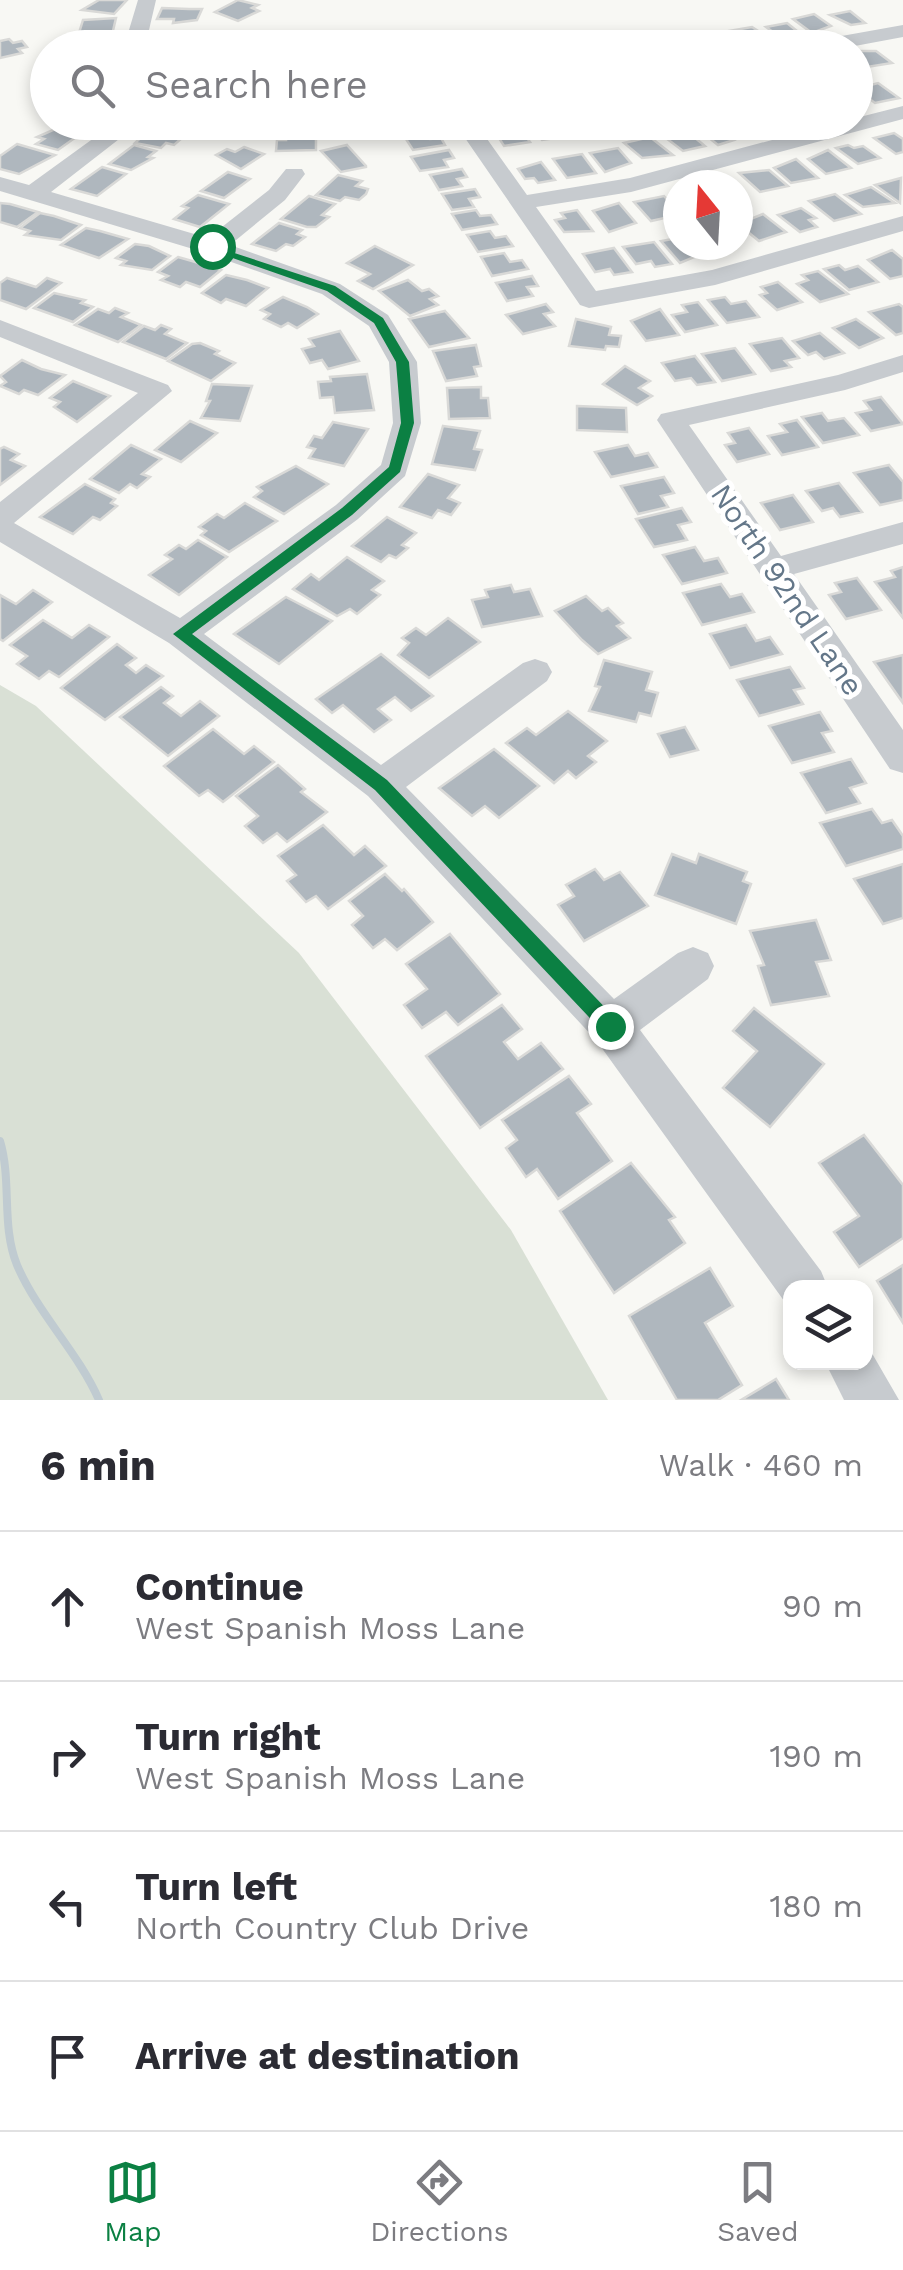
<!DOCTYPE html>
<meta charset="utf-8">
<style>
:root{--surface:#fff;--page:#f2f2f3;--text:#2b2b33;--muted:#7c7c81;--line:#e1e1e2;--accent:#0b8043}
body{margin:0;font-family:"Work Sans",sans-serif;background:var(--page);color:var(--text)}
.controls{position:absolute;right:30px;bottom:30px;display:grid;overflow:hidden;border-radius:20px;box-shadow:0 5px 15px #0003}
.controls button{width:90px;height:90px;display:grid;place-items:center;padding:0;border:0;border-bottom:2px solid var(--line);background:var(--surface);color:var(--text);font:50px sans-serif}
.compass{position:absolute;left:663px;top:170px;width:90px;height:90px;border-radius:50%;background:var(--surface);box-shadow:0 5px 15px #0003;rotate:342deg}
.stop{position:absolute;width:30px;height:30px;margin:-22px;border:8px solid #0b8043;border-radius:50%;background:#fff}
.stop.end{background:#0b8043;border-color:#fff;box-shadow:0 2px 10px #0008}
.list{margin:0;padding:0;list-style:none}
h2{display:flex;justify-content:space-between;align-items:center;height:130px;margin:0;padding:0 40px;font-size:42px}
h2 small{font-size:32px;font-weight:400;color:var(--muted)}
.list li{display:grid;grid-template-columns:65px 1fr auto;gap:30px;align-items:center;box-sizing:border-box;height:150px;padding:0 40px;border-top:2px solid var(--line)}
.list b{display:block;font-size:38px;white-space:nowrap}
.list p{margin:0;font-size:32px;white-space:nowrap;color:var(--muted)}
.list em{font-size:32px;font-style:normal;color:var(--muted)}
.icon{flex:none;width:55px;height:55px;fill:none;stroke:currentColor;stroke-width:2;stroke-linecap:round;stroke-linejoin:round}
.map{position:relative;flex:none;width:903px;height:1400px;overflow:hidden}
.search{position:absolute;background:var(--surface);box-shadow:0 5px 15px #0003;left:30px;right:30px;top:30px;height:110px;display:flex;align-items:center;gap:25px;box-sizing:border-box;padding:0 35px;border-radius:55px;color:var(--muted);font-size:38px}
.sheet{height:730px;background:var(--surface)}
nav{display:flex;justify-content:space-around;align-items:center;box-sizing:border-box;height:140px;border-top:2px solid var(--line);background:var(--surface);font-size:28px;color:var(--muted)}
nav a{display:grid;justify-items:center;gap:5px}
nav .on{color:var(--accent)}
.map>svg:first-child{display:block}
.green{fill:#d9e0d5}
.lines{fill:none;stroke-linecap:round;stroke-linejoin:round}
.stream{stroke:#c0cbd1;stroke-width:8}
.building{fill:#afb7be;stroke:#d9d9d7;stroke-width:2.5}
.minor{fill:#c7cbcf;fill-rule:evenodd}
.route{fill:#0b8043}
.labels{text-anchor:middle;stroke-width:10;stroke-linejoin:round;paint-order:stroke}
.street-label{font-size:30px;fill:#647789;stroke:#fff}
</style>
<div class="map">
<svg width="903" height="1400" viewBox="0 0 903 1400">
<rect width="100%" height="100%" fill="#f8f8f4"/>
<path class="green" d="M0,685L36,706L299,953L511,1230L608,1400H0Z"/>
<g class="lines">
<path class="stream" d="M0,1141C12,1181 1,1226 17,1265C38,1314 78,1352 99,1400"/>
</g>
<g class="building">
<path d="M99,0H127L114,14L82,10Z"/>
<path d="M238,0L258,5L252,8L259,11L238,21L215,12Z"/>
<path d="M162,8L189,9H202L197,20L173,23L174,19H157Z"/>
<path d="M850,11L865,23L851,25L830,15Z"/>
<path d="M814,14L831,26L812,33L793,19Z"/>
<path d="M116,18L112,35L79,33L83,20Z"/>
<path d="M787,23L802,35H777L766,27Z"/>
<path d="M752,27L772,40L749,45L729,31Z"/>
<path d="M725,35L741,46L713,48L702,40Z"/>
<path d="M9,39L13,43L22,41L27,47L18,49L22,53L0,58V41Z"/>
<path d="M856,51H876L892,63L867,67L856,58Z"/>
<path d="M878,83L899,98L875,103L856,89Z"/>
<path d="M157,122L183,127L173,136L182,138L174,145L166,143L161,148L135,143Z"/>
<path d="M392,122H431L433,127L400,132Z"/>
<path d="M544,122L548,127L562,125L570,136L542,140L530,125Z"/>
<path d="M570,122H601L609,132L581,136Z"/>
<path d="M722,122L736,133L727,135L734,140L718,145L698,129L712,126L708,123Z"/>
<path d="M729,122H762L772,130L742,133Z"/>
<path d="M62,126L83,132L58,150L36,144L44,139L37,137Z"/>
<path d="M519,127L530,142L504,146L497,135L506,134L503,130Z"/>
<path d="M425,132L430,139L441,138L445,145L413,150L404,136Z"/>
<path d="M688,132L705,146L683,151L666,138Z"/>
<path d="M894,133L903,139V152L896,154L874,138Z"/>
<path d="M286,136L316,137V150L276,151L277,140H286Z"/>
<path d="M650,137L673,155L642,158L624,143Z"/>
<path d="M17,144L55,155L19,174L0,169V156Z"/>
<path d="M134,145L156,151L148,157L153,158L131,170L109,164Z"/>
<path d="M347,145L366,166V167L341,172L321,151Z"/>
<path d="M848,145L854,148L863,146L880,158L858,164L836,148Z"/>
<path d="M244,147L264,154L241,169L216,155L227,149L235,152Z"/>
<path d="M618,148L631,163L605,172L590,153Z"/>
<path d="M449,150L454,158L444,160L448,167L420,171L411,157Z"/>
<path d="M828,150L851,168L826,174L808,159Z"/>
<path d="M582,154L596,173L567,178L553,159Z"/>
<path d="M796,159L818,178L791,183L774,168Z"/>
<path d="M541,162L555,180L538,183L534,178L525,179L518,169Z"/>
<path d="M102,167L126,174L97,196L71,189Z"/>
<path d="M462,169L467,177L457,179L462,186L439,190L430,175Z"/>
<path d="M769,170L788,186L760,192L739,173Z"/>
<path d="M228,172L250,179L224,198L201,191Z"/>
<path d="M338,175L362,181L356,186L368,189L366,194L359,200L345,197L340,201L316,195Z"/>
<path d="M901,178L900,203L875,185Z"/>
<path d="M871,187L895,203L863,207L845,195Z"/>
<path d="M475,189L480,197L469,199L474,207L452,210L442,194Z"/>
<path d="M835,194L861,214L834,221L809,201Z"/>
<path d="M198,195L229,204L200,227L174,219L188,208L182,206Z"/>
<path d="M309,196L335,204L322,215L329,217L316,227H307L281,219Z"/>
<path d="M664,196L678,212V221L673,216L651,221L634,202Z"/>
<path d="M0,203L10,204L38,212L17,227L0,222Z"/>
<path d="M619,203L636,223L609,232L593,211Z"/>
<path d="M801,208L816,218L809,220L817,227L800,232L778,215Z"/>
<path d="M476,210L480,216L491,215L497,224L462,230L452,214Z"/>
<path d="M577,210L593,231L564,232L555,220L565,218L561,213Z"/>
<path d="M40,213L54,216L81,225L61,240L25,235L30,231L20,228Z"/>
<path d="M763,214L786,232L759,241L738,224Z"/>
<path d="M279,223L302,230L297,234L305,237L293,246L286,244L276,251L252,244Z"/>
<path d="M86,228L100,231L128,239L99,258L61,245Z"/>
<path d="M490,231L495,238L506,236L513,246L478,252L467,235Z"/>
<path d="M678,238V245H700L706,252L680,263L661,241Z"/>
<path d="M654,242L672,264L655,267L651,261L636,264L623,247Z"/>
<path d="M135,244L149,246L170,256L152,270L121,265L126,261L116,258Z"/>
<path d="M375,246L413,265L373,289L358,281L370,274L347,263Z"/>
<path d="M614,248L632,272L614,275L610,269L595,272L583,254Z"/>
<path d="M892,250L903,259V276L890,279L868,260Z"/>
<path d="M504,253L510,262L522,260L528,269L492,276L481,257Z"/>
<path d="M178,257L192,261L221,270L200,287L186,282L180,287L161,280L168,276L158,272Z"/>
<path d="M839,265L845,270L858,266L878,282L849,290L824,269Z"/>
<path d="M818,271L848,294L820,302L797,284L808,280L802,275Z"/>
<path d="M226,275L247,280L268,288L246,306L226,299L221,303L202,293Z"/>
<path d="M532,276L538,286L527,287L533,296L507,301L496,283Z"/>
<path d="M7,278L36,287L47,278L61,283L26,309L0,300V283Z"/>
<path d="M408,280L422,291L429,289L438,296L430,299L438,305L410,316L379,291Z"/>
<path d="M778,282L802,302L777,310L760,295L767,293L761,287Z"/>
<path d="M54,293L85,300L81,303L93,307L73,322L34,308Z"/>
<path d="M283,297L307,307L318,314L297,328L288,323L281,327L264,319L270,314L261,310Z"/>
<path d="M725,297L731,304L746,301L759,317L727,323L708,300Z"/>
<path d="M698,302L717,325L685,332L672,315L687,312L682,305Z"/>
<path d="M546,304L553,312L544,314L555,326L523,334L506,315Z"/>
<path d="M899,304L903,307V333L896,335L869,312Z"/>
<path d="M115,308L128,313L121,317L141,325L118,342L75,325L98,309L109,313Z"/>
<path d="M660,309L679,335L646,341L631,321Z"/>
<path d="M445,311L469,338L429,347L409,319Z"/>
<path d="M576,319L611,327L609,335L621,336L619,347L606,346L605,350L569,346Z"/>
<path d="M856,319L883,338L859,348L833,328Z"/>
<path d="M161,325L171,329L165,334L187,343L166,359L123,342L144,326L155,330Z"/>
<path d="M340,331L359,361L328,369L322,360L310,363L302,349L314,346L309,339Z"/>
<path d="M820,333L844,353L824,359L816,352L808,355L793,341Z"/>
<path d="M782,338L799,358L785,361L791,367L771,371L750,344Z"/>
<path d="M200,343L219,351L215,354L235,363L211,381L168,361L192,344Z"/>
<path d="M476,345L481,366L474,367L477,376L446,381L433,351Z"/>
<path d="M735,348L755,374L722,381L702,354Z"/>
<path d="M695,356L715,382L697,385L691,378L675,381L662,363Z"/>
<path d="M22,360L41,369L65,375L38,395L24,390L19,394L0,386L6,382L0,376Z"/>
<path d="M625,366L650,381L639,388L652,396L637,405L603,384Z"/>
<path d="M367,374L374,410L335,413L333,397L320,398L318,382L331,381L330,377Z"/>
<path d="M73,381L110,396L77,422L54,407L60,402L50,398Z"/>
<path d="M212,384L252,386L240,421L201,418L210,401H206Z"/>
<path d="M481,387V398H488L490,418L449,419L447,388Z"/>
<path d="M881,397L903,424L871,431L856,413L871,410L864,401Z"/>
<path d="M577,406L626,408L627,432L577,430Z"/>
<path d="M822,413L828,421L844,418L859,435L823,443L802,417Z"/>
<path d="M797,420L818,447L782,455L768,436L787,432L780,424Z"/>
<path d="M190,421L217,433L181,462L155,450Z"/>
<path d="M333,422L368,429L344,466L309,458L315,449L307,447L314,436L322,438Z"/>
<path d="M443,426L480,431L474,449L482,450L475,470L432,464Z"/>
<path d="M749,428L769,454L737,462L725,445L735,443L728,433Z"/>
<path d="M131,445L161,459L142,474L150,477L137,488L130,484L119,493L90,479Z"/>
<path d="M628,445L635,456L648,453L657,467L611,477L595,452Z"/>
<path d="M4,447L19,454L11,460L25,466L0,485V449Z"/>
<path d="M889,465L903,482V500L880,505L854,473Z"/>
<path d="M296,466L328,484L284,514L254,497L262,491L257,487Z"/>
<path d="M428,474L459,485L448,498L460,503L451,515L438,510L432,518L400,507Z"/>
<path d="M664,477L674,493L661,496L668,507L638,514L621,486Z"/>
<path d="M839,483L862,512L840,517L833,508L822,511L806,491Z"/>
<path d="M85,484L115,499L111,503L117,506L100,520L93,517L73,534L40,517Z"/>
<path d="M793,495L813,522L780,530L761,503Z"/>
<path d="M245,503L277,521L229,552L201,535L206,531L199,527L217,514L224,518Z"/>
<path d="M682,508L691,522L678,525L687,540L654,547L636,519Z"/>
<path d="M387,517L416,533L402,545L408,548L396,558L389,555L381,562L352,546Z"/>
<path d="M198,540L227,557L179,595L149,575L172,559L165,555L179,545L186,549Z"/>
<path d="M695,547L704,561L718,558L727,573L682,584L663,555Z"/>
<path d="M347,557L384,581L372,590L380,595L357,614L350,609L337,616L293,589L311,574L319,580Z"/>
<path d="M903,567V618L875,582L895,577L891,571Z"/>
<path d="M857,578L881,610L846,619L829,595L841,592L835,583Z"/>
<path d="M721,584L730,597L742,594L754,612L702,625L683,593Z"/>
<path d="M511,585L514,592L530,589L542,616L482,627L472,600L488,597L485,590Z"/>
<path d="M33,590L52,602L3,641L0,639V595L16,604Z"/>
<path d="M586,596L602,611L608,608L623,623L617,626L630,638L598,654L582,640L555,611Z"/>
<path d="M286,597L332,621L279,664L234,634Z"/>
<path d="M448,618L480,642L429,678L398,655L409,643L402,638L416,628L426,635Z"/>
<path d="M43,620L72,638L89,625L109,637L59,677L49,671L39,679L17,664L27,656L10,645Z"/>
<path d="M746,625L756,641L770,637L782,654L730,668L710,634Z"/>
<path d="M117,644L136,658L126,665L136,673L146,665L163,676L105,720L61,688Z"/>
<path d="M381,654L433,696L411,711L395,697L378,709L391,720L374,732L343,705L332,713L316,699Z"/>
<path d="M903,655V703L874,662Z"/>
<path d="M604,660L652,672L646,690L658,693L651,716L639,713L636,722L589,711L600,687L595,686Z"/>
<path d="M790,667L804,688L794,690L803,704L759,716L737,680Z"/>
<path d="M161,687L173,696L164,703L181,716L200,701L219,716L168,756L120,717Z"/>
<path d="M568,711L607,741L588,756L596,762L576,778L568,771L554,783L506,743L527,728L536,735Z"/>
<path d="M820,712L832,731L822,733L834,752L792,763L769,726Z"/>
<path d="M685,727L698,750L670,757L658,734Z"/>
<path d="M213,729L244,754L254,746L274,762L223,802L208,790L199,796L164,766Z"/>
<path d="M494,749L539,786L499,818L485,806L472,816L439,788Z"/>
<path d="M851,759L866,783L850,788L860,803L826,813L801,773Z"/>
<path d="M278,765L305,789L301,792L327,812L287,842L277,833L263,843L245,826L258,816L236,796Z"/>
<path d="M872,809L882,823L892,820L903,836V849L846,866L820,823Z"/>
<path d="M323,825L354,855L365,846L386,866L328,909L316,896L306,902L287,881L296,875L278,856Z"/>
<path d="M672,854L696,863L699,854L747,872L743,881L751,884L736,924L655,895Z"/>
<path d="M903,864V918L883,924L854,879Z"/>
<path d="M595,869L604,880L620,872L648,906L584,941L558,905L574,896L566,885Z"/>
<path d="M385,874L402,891L404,889L433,922L397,950L385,939L373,948L352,925L363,916L349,901Z"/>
<path d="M816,920L831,960L816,962L829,996L771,1005L758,966L764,965L750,931Z"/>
<path d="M450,934L500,994L458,1025L446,1012L422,1028L404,1005L427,989L406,964Z"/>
<path d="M502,1005L522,1029L504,1042L518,1059L541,1043L563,1069L480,1128L426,1056Z"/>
<path d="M754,1008L824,1064L770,1127L723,1088L757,1051L733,1031Z"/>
<path d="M569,1076L591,1104L577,1113L612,1161L558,1199L537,1169L526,1177L506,1148L517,1140L502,1120Z"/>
<path d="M864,1135L903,1185V1238L859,1267L834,1232L859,1216L819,1163Z"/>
<path d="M631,1163L675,1217L669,1220L685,1243L614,1293L560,1211Z"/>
<path d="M903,1265V1323L877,1281Z"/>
<path d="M710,1268L733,1306L705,1323L742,1385L718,1400H677L629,1316Z"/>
<path d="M776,1379L789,1400H741Z"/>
</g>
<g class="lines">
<g class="minor">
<path d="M138,0H156L149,30L152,48H132L129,30Z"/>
<path d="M903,25V37L844,48H798L808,42Z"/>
<path d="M903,106V119L631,192L536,207L596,291L712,270L903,216V231L715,285L589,308L580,305L454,122H475L527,195L630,178L839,122H856V118Z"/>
<path d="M116,122H141L51,192L208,238L269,190L286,169H302L305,174L285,200L230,245L340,284L388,315L417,362L421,423L405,476L358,519L204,634L381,765L523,663L535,659L547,663L552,672L547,681L406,787L614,999L678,953L693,947L708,953L714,966L708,979L640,1030L821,1271L828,1288H790V1307L787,1305L596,1040L368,796L169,643L0,542V502L138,393L0,337V320L168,385L172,391L14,523L180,618L336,505L381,465L393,423L389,362L369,326L322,294L203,252L0,191V177L29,185Z"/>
<path d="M903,355V372L845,390L689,425L781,556L903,522V544L794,574L903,730V773L890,769L657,420L661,414L838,375Z"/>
<path d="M866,1343L899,1400H844L825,1362H866Z"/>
</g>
</g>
<path class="route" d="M207,244L335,286L383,318L409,362L414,423L400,472L352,515L192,634L387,780L617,1020V1033H604L375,790L173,634L342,508L389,467L401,423L396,362L374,323L327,291L207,249Z"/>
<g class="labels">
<g class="street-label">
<text transform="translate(787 590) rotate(56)" y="10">North 92nd Lane</text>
</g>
</g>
</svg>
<div class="controls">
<button><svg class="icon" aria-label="layers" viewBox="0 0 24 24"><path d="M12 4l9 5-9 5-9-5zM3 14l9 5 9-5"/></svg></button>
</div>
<svg class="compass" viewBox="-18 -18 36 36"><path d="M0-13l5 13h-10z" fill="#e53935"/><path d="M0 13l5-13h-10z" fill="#7c7c81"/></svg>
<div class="stop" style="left:212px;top:246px"></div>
<div class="stop end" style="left:610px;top:1026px"></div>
<div class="search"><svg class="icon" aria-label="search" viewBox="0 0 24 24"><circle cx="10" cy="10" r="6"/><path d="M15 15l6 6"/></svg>Search here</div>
</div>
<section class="sheet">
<h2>6 min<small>Walk · 460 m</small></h2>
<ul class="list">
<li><svg class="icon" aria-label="ahead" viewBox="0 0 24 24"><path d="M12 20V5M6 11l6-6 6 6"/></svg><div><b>Continue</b><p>West Spanish Moss Lane</p></div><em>90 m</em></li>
<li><svg class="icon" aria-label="right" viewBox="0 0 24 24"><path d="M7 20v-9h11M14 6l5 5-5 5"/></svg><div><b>Turn right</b><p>West Spanish Moss Lane</p></div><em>190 m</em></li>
<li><svg class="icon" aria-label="left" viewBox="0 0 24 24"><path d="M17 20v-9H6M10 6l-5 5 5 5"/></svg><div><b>Turn left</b><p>North Country Club Drive</p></div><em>180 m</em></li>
<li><svg class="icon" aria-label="arrive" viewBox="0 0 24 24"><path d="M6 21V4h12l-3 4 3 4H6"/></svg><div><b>Arrive at destination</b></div></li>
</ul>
</section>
<nav>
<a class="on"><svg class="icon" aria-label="map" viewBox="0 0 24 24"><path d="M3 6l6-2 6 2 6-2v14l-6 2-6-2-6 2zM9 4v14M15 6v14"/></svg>Map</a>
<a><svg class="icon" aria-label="directions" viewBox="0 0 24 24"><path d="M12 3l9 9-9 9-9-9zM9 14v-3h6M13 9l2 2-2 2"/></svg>Directions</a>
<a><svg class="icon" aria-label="saved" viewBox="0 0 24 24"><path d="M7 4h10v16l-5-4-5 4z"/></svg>Saved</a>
</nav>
